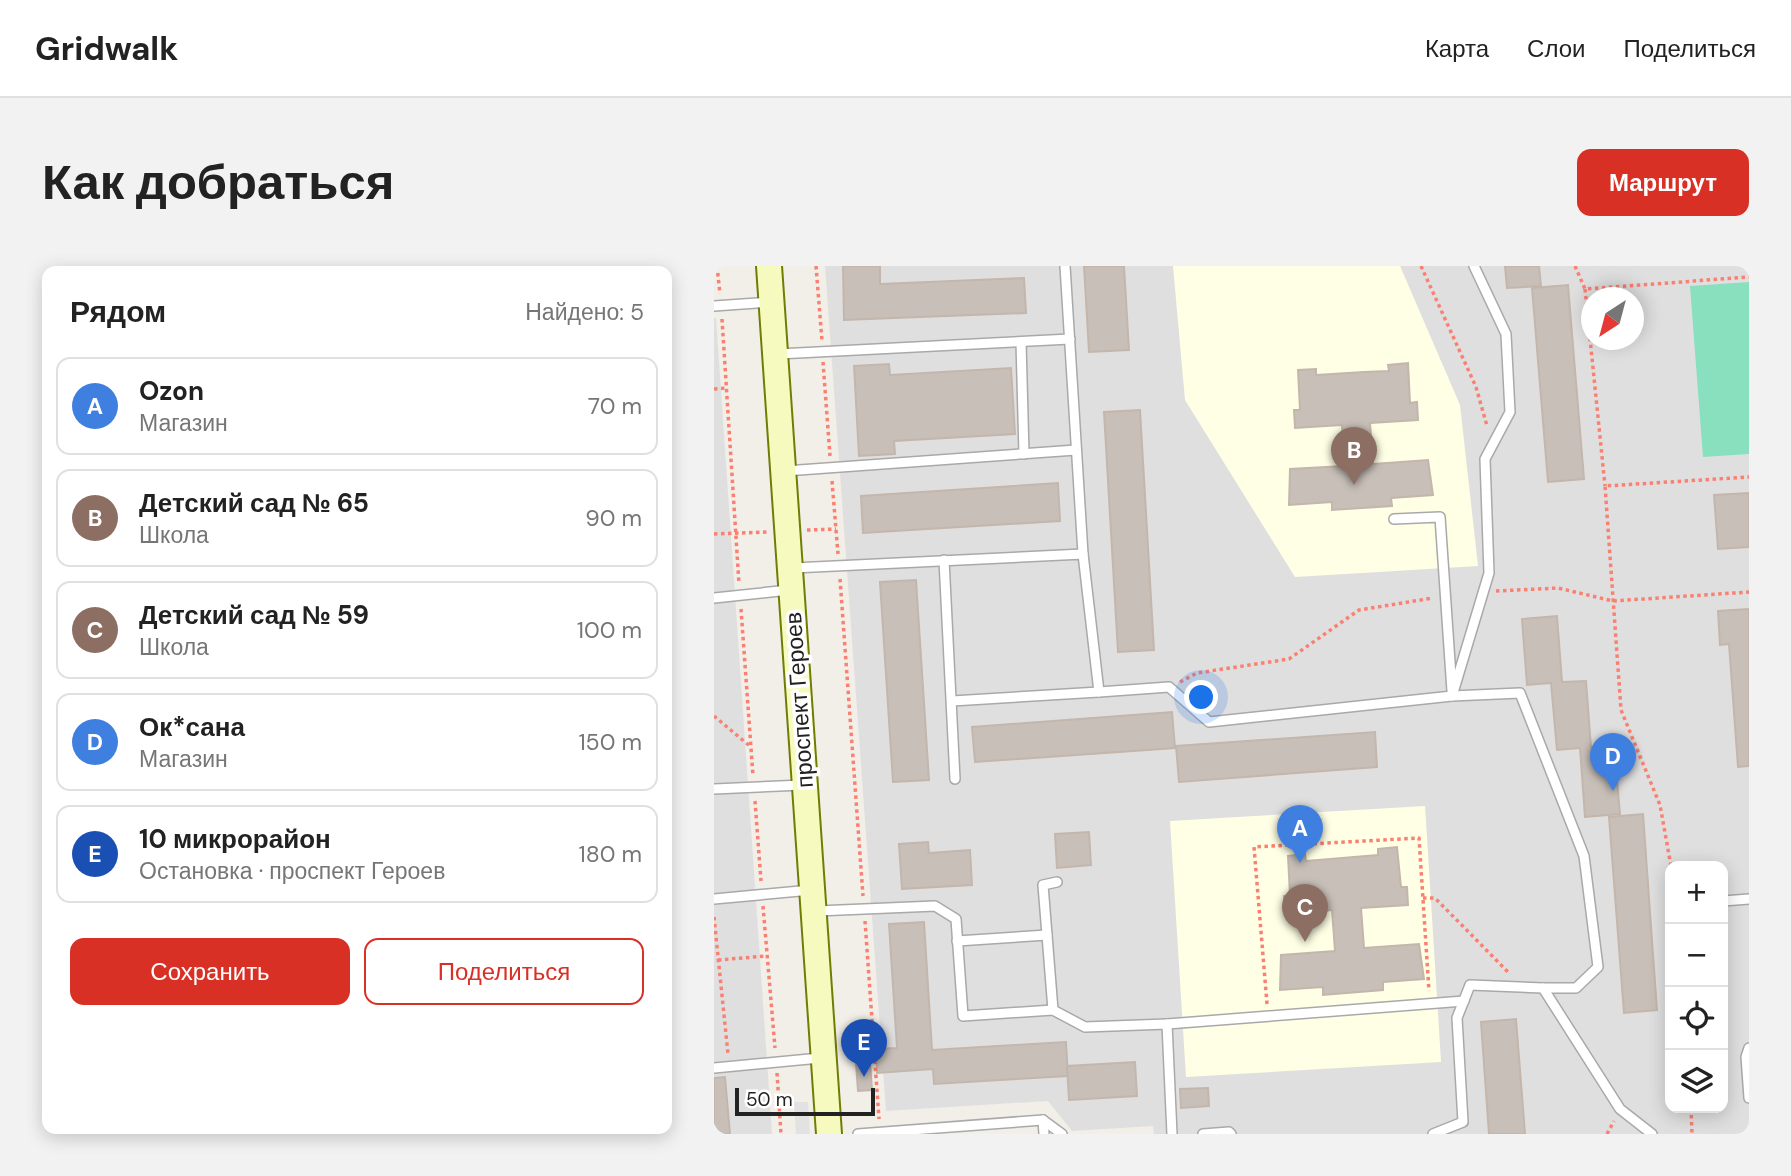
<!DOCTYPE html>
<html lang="ru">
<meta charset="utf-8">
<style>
:root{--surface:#fff;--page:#f2f2f2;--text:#222;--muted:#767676;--line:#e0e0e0;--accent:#d93025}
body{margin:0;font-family:"DM Sans",sans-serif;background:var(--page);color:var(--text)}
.controls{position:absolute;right:21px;bottom:21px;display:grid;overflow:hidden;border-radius:14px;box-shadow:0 4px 18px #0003}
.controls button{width:63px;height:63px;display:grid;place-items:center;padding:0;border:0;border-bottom:2px solid var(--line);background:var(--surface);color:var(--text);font:35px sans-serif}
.compass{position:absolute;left:867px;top:21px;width:63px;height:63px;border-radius:50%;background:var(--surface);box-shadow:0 4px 18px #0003;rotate:216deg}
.scale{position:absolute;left:21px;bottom:18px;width:140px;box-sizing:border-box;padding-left:7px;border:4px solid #222;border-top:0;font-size:19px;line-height:24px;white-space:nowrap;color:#222;-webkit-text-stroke:5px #fff;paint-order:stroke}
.you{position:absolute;left:488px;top:432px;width:24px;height:24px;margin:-18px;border:5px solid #fff;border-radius:50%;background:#1a73e8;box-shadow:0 0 0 10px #1a73e833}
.badge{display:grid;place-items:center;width:46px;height:46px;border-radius:50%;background:var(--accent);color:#fff;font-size:23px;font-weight:700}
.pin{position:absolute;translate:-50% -58px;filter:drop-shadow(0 2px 4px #0008)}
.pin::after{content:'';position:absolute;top:37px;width:24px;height:21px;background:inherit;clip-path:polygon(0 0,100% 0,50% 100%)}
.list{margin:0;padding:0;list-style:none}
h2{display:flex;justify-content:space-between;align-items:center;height:91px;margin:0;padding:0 28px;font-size:30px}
h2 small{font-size:23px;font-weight:400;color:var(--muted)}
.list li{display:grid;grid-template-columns:46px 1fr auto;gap:21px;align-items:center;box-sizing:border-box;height:98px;margin:0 14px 14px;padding:0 14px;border:2px solid var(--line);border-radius:14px}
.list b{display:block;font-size:26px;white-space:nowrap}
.list p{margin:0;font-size:23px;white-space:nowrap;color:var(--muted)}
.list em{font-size:23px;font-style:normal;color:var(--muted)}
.actions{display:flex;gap:14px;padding:21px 28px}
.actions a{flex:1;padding:16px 0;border:2px solid var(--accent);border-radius:14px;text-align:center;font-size:24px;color:var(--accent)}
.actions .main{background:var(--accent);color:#fff}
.icon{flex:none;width:38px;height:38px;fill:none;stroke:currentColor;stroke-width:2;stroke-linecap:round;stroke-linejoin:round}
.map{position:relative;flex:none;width:1035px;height:868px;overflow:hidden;border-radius:14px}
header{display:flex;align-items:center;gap:42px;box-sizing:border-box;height:98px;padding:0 35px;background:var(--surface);border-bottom:2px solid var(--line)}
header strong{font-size:33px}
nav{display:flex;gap:38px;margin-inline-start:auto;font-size:24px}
.intro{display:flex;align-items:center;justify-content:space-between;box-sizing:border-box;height:168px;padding:0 42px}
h1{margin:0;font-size:49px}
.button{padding:18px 32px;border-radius:14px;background:var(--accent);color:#fff;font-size:24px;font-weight:700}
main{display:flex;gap:42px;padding:0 42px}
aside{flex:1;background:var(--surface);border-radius:14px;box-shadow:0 4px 18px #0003}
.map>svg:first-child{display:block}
.residential{fill:#e0dfdf;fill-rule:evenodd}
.education{fill:#ffffe5}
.pitch{fill:#88e0be}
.parking{fill:#e2e2e2}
.building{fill:#c7bfb8;stroke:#c4b6ab;stroke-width:2}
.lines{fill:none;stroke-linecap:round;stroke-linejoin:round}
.lane-casing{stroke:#a9a9a9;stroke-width:12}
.secondary-casing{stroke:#707d05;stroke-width:28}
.path{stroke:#fa8072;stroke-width:3.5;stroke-dasharray:3.5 3.5;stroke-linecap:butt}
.lane{stroke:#fff;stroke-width:9}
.secondary{stroke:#f7fabf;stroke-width:24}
.labels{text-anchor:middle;stroke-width:7;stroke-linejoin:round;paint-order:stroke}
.street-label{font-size:23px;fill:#222;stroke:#fff}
</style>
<header>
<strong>Gridwalk</strong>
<nav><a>Карта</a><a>Слои</a><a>Поделиться</a></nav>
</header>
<div class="intro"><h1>Как добраться</h1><a class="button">Маршрут</a></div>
<main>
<aside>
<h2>Рядом<small>Найдено: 5</small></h2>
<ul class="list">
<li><span class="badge" style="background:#3f7fe0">A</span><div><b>Ozon</b><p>Магазин</p></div><em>70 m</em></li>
<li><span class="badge" style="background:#8d6e63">B</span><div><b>Детский сад № 65</b><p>Школа</p></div><em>90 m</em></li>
<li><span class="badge" style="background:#8d6e63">C</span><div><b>Детский сад № 59</b><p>Школа</p></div><em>100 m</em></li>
<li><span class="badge" style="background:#3f7fe0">D</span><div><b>Ок*сана</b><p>Магазин</p></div><em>150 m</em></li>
<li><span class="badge" style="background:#1a4fb4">E</span><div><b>10 микрорайон</b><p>Остановка · проспект Героев</p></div><em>180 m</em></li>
</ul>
<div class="actions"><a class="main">Сохранить</a><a>Поделиться</a></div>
</aside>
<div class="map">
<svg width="1035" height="868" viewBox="0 0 1035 868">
<rect width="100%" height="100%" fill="#f2efe9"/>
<g class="residential">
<path d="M111,0H1035V868H440L439,860L358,865L334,835L172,845ZM878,32H920V74H878ZM956,600H1009V842H956Z"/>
<path d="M0,52H2L58,868H0Z"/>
</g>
<g class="education">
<path d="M459,0H686L746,139L764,300L581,311L471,134Z"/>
<path d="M711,540L727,796L472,811L456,555Z"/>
</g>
<path class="pitch" d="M1035,16V188L989,191L976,20Z"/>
<path class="parking" d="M80,836H94L96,868H82Z"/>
<g class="building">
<path d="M129,0H166V18L310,12L312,47L130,54Z"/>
<path d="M370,0H410L415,84L375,86Z"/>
<path d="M791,0H825L827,20L793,22Z"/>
<path d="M854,19L870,213L834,216L818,22Z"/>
<path d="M694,97L696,137L703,136L704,154L656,157L659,198L714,194L719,229L677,232L678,240L618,244V236L575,239L576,203L630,200L628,159L581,162L580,144H586L584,104L602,103V109L650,106L675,105L674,99Z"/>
<path d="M175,98L176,109L297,102L301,168L180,175L181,188L145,190L140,100Z"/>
<path d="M426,144L440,384L404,386L390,146Z"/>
<path d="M344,217L346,255L149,267L147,230Z"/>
<path d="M1035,227V281L1004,283L1000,229Z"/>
<path d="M202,314L215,514L179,516L166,316Z"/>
<path d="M1035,343V500L1024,501L1015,378L1006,379L1004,345Z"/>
<path d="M843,350L848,416L872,415L877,481L900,480L906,548L871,551L866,482L843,484L837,417L813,419L808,353Z"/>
<path d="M458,446L461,482L261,496L258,461Z"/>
<path d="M661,466L663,501L465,516L462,480Z"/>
<path d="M929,548L943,744L910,747L895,551Z"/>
<path d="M375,566L377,599L343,602L341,568Z"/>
<path d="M214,576L215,587L256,584L258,619L188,623L185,578Z"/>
<path d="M683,581L687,621H693L694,639L647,642L650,682L705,678L710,713L669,716V724L609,729V721L566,724L567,689L621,685L618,644L571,648L570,630L576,629L574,590L591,588L592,595L664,589V583Z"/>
<path d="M210,656L218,784L352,776L354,810L220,818L219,803L163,807L162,783L183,782L175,658Z"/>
<path d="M802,753L811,868H775L767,756Z"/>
<path d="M156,796L158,824L144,825L142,797Z"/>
<path d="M421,796L423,830L355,834L353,800Z"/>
<path d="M11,811L16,868H0V812Z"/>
<path d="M494,822L495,840L467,842L466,823Z"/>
</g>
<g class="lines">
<g class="lane-casing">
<g id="lane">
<path d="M351,0L369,288"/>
<path d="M0,40L56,36"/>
<path d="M307,76L310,188"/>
<path d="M64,88L356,73"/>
<path d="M71,205L362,184"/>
<path d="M680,253L726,251L738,425"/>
<path d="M230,294L241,513"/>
<path d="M79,302L369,288L385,426L455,421L495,456L738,430L806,427L870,590L884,701L862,722H829"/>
<path d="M0,332L75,324"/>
<path d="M738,430L775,307L771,193L796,146L792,68L760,0"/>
<path d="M238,435L385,426"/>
<path d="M0,523L89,519"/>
<path d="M343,616L329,619L339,744L371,761L453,758L458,868"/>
<path d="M0,633L97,624"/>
<path d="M1009,635L1035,633"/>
<path d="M103,645L221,640L242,653L249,750L339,744"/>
<path d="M243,675L333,669"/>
<path d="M453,758L750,735"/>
<path d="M1035,782L1032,791L1035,832"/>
<path d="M0,802L106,792"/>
<path d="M329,854L330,868"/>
<path d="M144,868L329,854L348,868"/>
<path d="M489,868L515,866L517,868"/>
<path d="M719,868L749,856L743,752L756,719L829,722L906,843L938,868"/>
</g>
</g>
<g class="secondary-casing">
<path id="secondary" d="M55,0L115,868"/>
</g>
<g class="path">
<path d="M3,0L6,28"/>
<path d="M102,0L108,75"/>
<path d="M707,0L762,121L773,160"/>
<path d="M861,0L871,23L1035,11"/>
<path d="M871,23L891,220"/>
<path d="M8,53L25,318"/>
<path d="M109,96L116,190"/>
<path d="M0,123L12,122"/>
<path d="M118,215L124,288"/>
<path d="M93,264L122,263"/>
<path d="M0,268L54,266"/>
<path d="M126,313L149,630"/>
<path d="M782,325L844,322L899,335L1035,326"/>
<path d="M27,343L39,510"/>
<path d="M466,416L483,407L575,393L645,344L719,332"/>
<path d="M0,450L37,481"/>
<path d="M41,535L47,615"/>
<path d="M957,600L946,539L907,444L891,220L1035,211"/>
<path d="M709,632H721L795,707"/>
<path d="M49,640L61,782"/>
<path d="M0,651L14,788"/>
<path d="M151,655L165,853"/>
<path d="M4,694L52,690"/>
<path d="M553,738L540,581L705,572L715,725"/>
<path d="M63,807L67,868"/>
<path d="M977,842L978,868"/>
<path d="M893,868L900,855"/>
</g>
<use href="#lane" class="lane"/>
<use href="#secondary" class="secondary"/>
</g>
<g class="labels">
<g class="street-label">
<text transform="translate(85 434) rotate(-94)" y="8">проспект Героев</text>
</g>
</g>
</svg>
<div class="controls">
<button>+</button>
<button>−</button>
<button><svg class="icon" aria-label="locate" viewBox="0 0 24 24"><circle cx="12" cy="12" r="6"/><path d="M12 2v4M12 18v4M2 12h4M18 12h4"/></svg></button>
<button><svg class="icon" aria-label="layers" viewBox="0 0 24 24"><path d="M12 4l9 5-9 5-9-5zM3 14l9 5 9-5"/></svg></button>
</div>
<svg class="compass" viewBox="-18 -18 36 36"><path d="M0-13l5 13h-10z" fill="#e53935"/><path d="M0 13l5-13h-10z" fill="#767676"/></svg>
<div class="scale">50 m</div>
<div class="you"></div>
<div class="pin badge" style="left:586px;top:597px;background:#3f7fe0">A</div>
<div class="pin badge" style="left:640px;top:219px;background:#8d6e63">B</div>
<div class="pin badge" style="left:591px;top:676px;background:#8d6e63">C</div>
<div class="pin badge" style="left:899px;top:525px;background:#3f7fe0">D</div>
<div class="pin badge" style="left:150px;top:811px;background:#1a4fb4">E</div>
</div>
</main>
